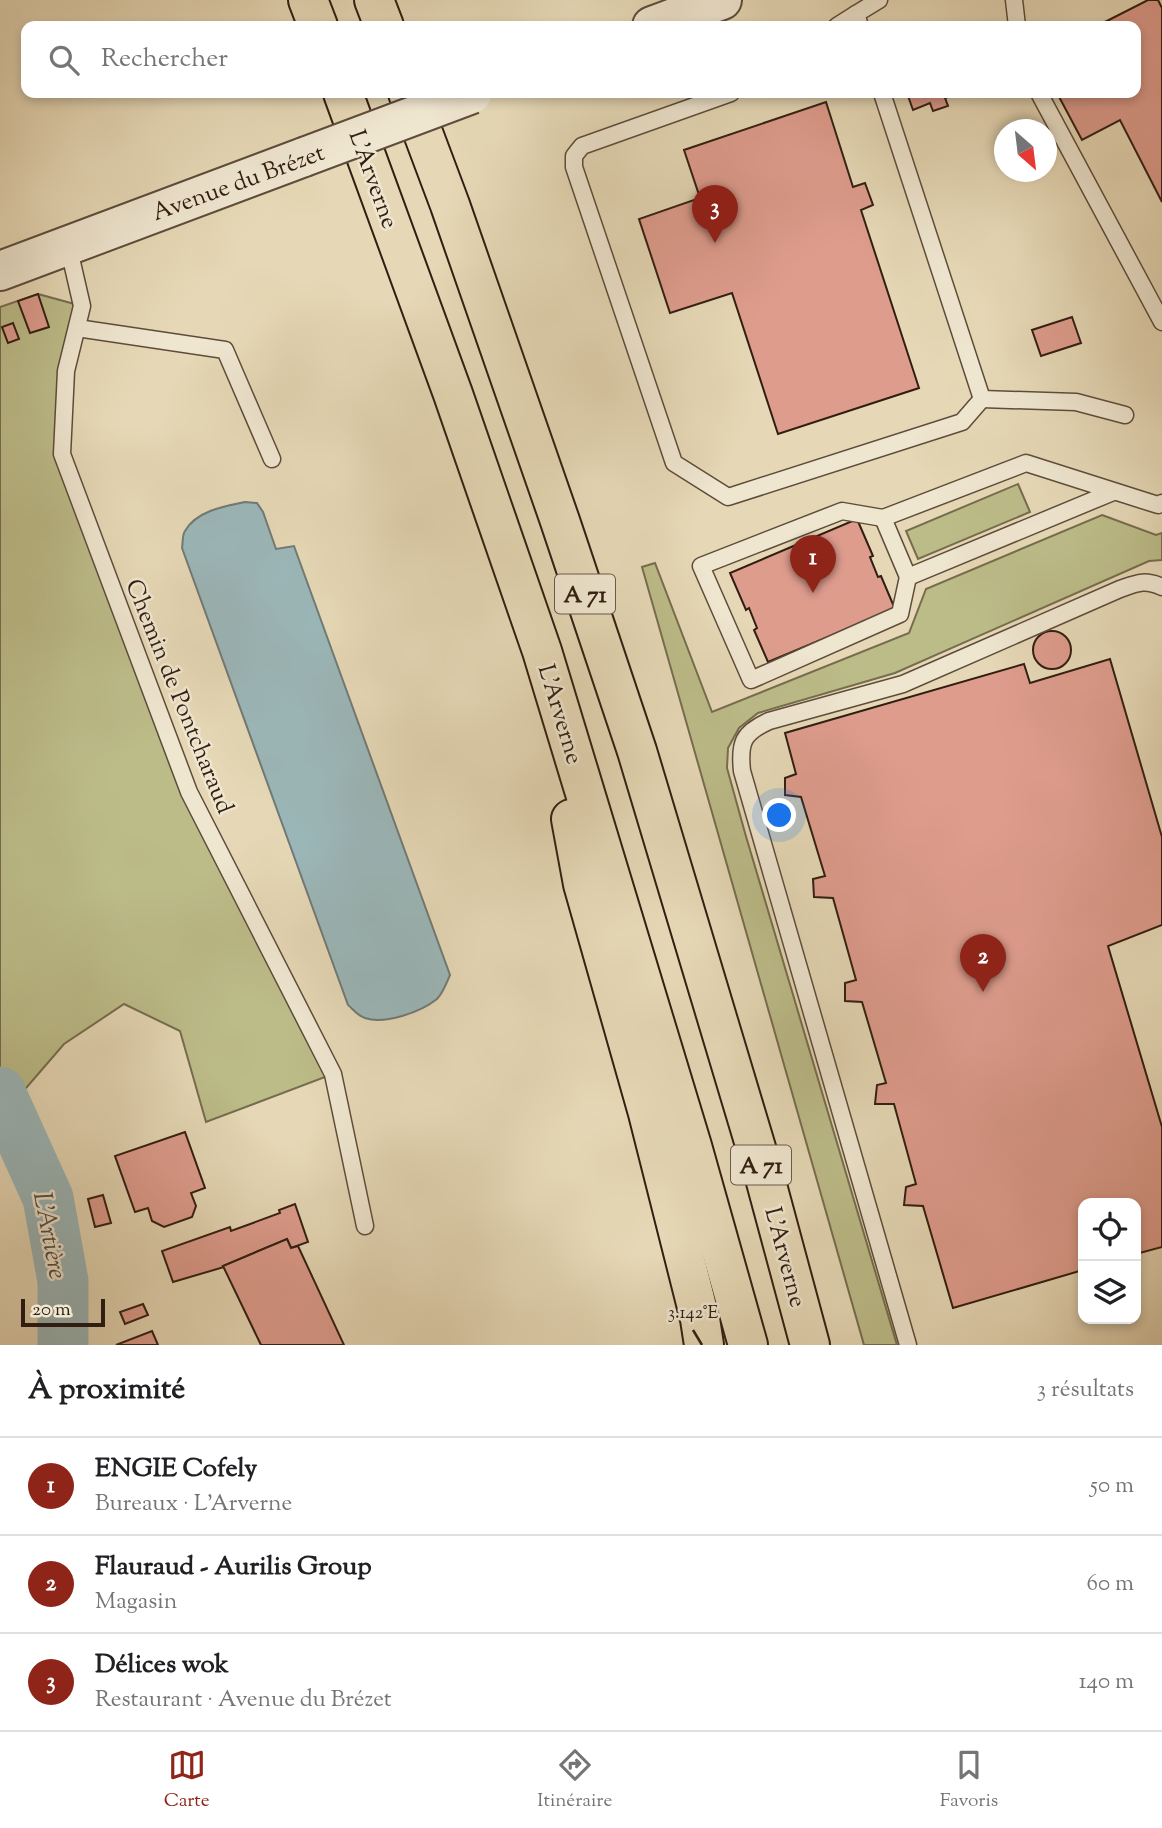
<!DOCTYPE html>
<html lang="fr">
<meta charset="utf-8">
<style>
:root{--surface:#fff;--page:#f6f6f6;--text:#202124;--muted:#757577;--line:#e0e0e0;--accent:#8f2418}
body{margin:0;font-family:"Sorts Mill Goudy",serif;background:var(--page);color:var(--text)}
.controls{position:absolute;right:21px;bottom:21px;display:grid;overflow:hidden;border-radius:14px;box-shadow:0 4px 10px #0003}
.controls button{width:63px;height:63px;display:grid;place-items:center;padding:0;border:0;border-bottom:2px solid var(--line);background:var(--surface);color:var(--text);font:35px sans-serif}
.compass{position:absolute;left:994px;top:119px;width:63px;height:63px;border-radius:50%;background:var(--surface);box-shadow:0 4px 10px #0003;rotate:152deg}
.scale{position:absolute;left:21px;bottom:18px;width:84px;box-sizing:border-box;padding-left:7px;border:4px solid #311e12;border-top:0;font-size:19px;line-height:24px;white-space:nowrap;color:#311e12;-webkit-text-stroke:5px #efe6d0;paint-order:stroke}
.you{position:absolute;left:780px;top:816px;width:24px;height:24px;margin:-18px;border:5px solid #fff;border-radius:50%;background:#1a73e8;box-shadow:0 0 0 10px #1a73e833}
.badge{display:grid;place-items:center;width:46px;height:46px;border-radius:50%;background:var(--accent);color:#fff;font-size:23px;font-weight:700}
.pin{position:absolute;translate:-50% -58px;filter:drop-shadow(0 2px 4px #0008)}
.pin::after{content:'';position:absolute;top:37px;width:24px;height:21px;background:inherit;clip-path:polygon(0 0,100% 0,50% 100%)}
.list{margin:0;padding:0;list-style:none}
h2{display:flex;justify-content:space-between;align-items:center;height:91px;margin:0;padding:0 28px;font-size:30px}
h2 small{font-size:23px;font-weight:400;color:var(--muted)}
.list li{display:grid;grid-template-columns:46px 1fr auto;gap:21px;align-items:center;box-sizing:border-box;height:98px;padding:0 28px;border-top:2px solid var(--line)}
.list b{display:block;font-size:26px;white-space:nowrap}
.list p{margin:0;font-size:23px;white-space:nowrap;color:var(--muted)}
.list em{font-size:23px;font-style:normal;color:var(--muted)}
.icon{flex:none;width:38px;height:38px;fill:none;stroke:currentColor;stroke-width:2;stroke-linecap:round;stroke-linejoin:round}
.map{position:relative;flex:none;width:1162px;height:1345px;overflow:hidden}
.search{position:absolute;background:var(--surface);box-shadow:0 4px 10px #0003;left:21px;right:21px;top:21px;height:77px;display:flex;align-items:center;gap:18px;box-sizing:border-box;padding:0 24px;border-radius:14px;color:var(--muted);font-size:26px}
.sheet{height:385px;background:var(--surface)}
nav{display:flex;justify-content:space-around;align-items:center;box-sizing:border-box;height:98px;border-top:2px solid var(--line);background:var(--surface);font-size:19px;color:var(--muted)}
nav a{display:grid;justify-items:center;gap:4px}
nav .on{color:var(--accent)}
.map>svg:first-child{display:block}
.green{fill:#bcbc89;stroke:#766d4e;stroke-width:2}
.water{fill:#9bb7b9;stroke:#717a76;stroke-width:2}
.lines{fill:none;stroke-linecap:round;stroke-linejoin:round}
.river{stroke:#9bb7b9;stroke-width:51}
.building{fill:#de9c8d;stroke:#311e12;stroke-width:2}
.service-casing{stroke:#5e4c3b;stroke-width:19}
.tertiary-casing{stroke:#5e4c3b;stroke-width:42}
.motorway-casing{stroke:#311e12;stroke-width:42}
.service{stroke:#efe6d0;stroke-width:16}
.tertiary{stroke:#efe6d0;stroke-width:38}
.motorway{stroke:#e6d8b6;stroke-width:38}
.tertiary-bridge-casing{stroke:#5e4c3b;stroke-width:42;stroke-linecap:butt}
.tertiary-bridge{stroke:#efe6d0;stroke-width:38}
.ticks{fill:none;stroke:#311e12;stroke-width:2.5}
.labels{text-anchor:middle;stroke-width:5;stroke-linejoin:round;paint-order:stroke}
.shield{fill:#efe6d0;stroke:#6a5a4b;stroke-width:2}
.shield-label{font-size:23px;font-weight:bold;fill:#311e12}
.street-label{font-size:24px;fill:#311e12;stroke:#efe6d0}
.water-label{font-size:26px;font-style:italic;fill:#514c44;stroke:#efe6d0}
.ticks-label{font-size:18px;text-anchor:middle;fill:#311e12;stroke:#efe6d0;stroke-width:5;stroke-linejoin:round;paint-order:stroke}
</style>
<div class="map">
<svg width="1162" height="1345" viewBox="0 0 1162 1345">
<rect width="100%" height="100%" fill="#e6d8b6"/>
<filter id="stains"><feTurbulence type="fractalNoise" baseFrequency=".00286" numOctaves="4"/><feColorMatrix values="0 0 0 0 .2 0 0 0 0 .09 0 0 0 0 .02 0 0 0 .5 -.17"/></filter>
<radialGradient id="worn" r=".72"><stop offset=".6" stop-color="#630" stop-opacity="0"/><stop offset="1" stop-color="#630" stop-opacity=".3"/></radialGradient>
<g class="green">
<path d="M38,294L82,306L62,455L189,792L333,1074L206,1122L180,1031L124,1004L64,1044L8,1109L0,1092V307Z"/>
<path d="M1018,484L1030,512L918,559L906,531Z"/>
<path d="M1102,515L1156,535L1162,533V560L1149,561L895,673L758,713L739,728L728,748L727,768L745,833L897,1345H864L642,567L655,563L712,712L909,633L926,589Z"/>
</g>
<path class="water" d="M245,502L257,503L263,512L276,549L294,546L450,975C447,982 443,993 437,999C421,1012 384,1025 365,1018C358,1016 353,1009 348,1005L182,548C183,543 182,535 185,531C196,511 225,506 245,502Z"/>
<g class="lines">
<path class="river" d="M0,1092L48,1198L63,1281V1345"/>
</g>
<g class="building">
<path d="M1148,0H1158L1162,8V202L1120,120L1082,140L1057,93H1136V26H1097Z"/>
<path d="M907,93H961L945,98L948,106L933,111L930,103L913,110Z"/>
<path d="M826,102L853,187L865,183L873,205L861,210L919,388L778,434L732,293L670,313L639,219L700,198L684,150Z"/>
<path d="M38,294L49,327L30,333L18,301Z"/>
<path d="M1072,317L1081,343L1041,356L1032,330Z"/>
<path d="M13,323L19,339L8,343L2,327Z"/>
<path d="M857,519L873,556L870,557L878,577L881,576L895,609L768,662L754,630L757,628L749,608L746,610L730,573Z"/>
<circle cx="1052" cy="650" r="19"/>
<path d="M1110,659L1162,837V925L1108,946L1162,1127V1247L1136,1254V1203H1083V1270L953,1308L923,1206L904,1205L906,1187L916,1184L894,1104H875L877,1085L886,1083L862,1002L845,1001V983L856,980L833,898L814,897L813,879L825,876L801,797L785,795V778L796,774L785,733L1024,664L1030,683Z"/>
<path d="M185,1132L205,1188L191,1193L196,1206L192,1217L164,1227L152,1221L148,1208L135,1212L115,1156Z"/>
<path d="M103,1195L111,1223L95,1227L88,1199Z"/>
<path d="M295,1204L308,1242L291,1248L287,1239L223,1266L224,1267L173,1282L162,1251L230,1227L231,1231L280,1213L279,1210Z"/>
<path d="M287,1239L291,1248L298,1246L344,1345H261L223,1266Z"/>
<path d="M143,1304L148,1315L125,1324L120,1312Z"/>
<path d="M152,1331L158,1345H116Z"/>
</g>
<g class="lines">
<g class="service-casing">
<g id="service">
<path d="M1014,0L1017,26"/>
<path d="M837,26L856,14"/>
<path d="M860,26L856,14L879,0"/>
<path d="M731,93L582,146L574,156V167L674,463L728,497L962,422L982,399"/>
<path d="M882,93L982,399L1076,402L1125,415"/>
<path d="M1039,93L1162,322"/>
<path d="M68,245L82,306L66,371L62,454L189,792L333,1074L365,1226"/>
<path d="M77,328L225,350L272,459"/>
<path d="M1113,492L908,577L883,518L1026,463L1158,505L1162,503"/>
<path d="M883,518L842,511L701,566L751,680L900,614L908,577"/>
<path d="M908,1345L742,771C739,742 743,733 769,721L903,684L1120,589C1137,583 1145,579 1162,587"/>
</g>
</g>
<g class="tertiary-casing">
<g id="tertiary">
<path d="M652,26L722,0"/>
<path d="M0,271L304,157"/>
</g>
</g>
<g class="motorway-casing">
<g id="motorway">
<path d="M308,0L318,26"/>
<path d="M374,0L384,26"/>
<path d="M343,93L453,394L542,651L692,1146L748,1345"/>
<path d="M408,93L450,205L560,521L637,751L765,1178L810,1345"/>
<path d="M571,819L583,884L648,1113L700,1319L704,1345"/>
</g>
</g>
<use href="#service" class="service"/>
<use href="#tertiary" class="tertiary"/>
<use href="#motorway" class="motorway"/>
<g class="tertiary-bridge-casing">
<path id="tertiary-bridge" d="M304,157L472,94"/>
</g>
<use href="#tertiary-bridge" class="tertiary-bridge"/>
</g>
<path class="ticks" d="M693,1330L702,1345"/>
<g class="labels">
<g class="shield">
<rect x="555" y="574.5" width="60" height="39" rx="5"/>
<rect x="731" y="1145.5" width="60" height="39" rx="5"/>
</g>
<g class="shield-label">
<text x="585" y="602">A 71</text>
<text x="761" y="1173">A 71</text>
</g>
<g class="street-label">
<text transform="translate(374 179) rotate(70)" y="8">L'Arverne</text>
<text transform="translate(238 182) rotate(-20)" y="8">Avenue du Brézet</text>
<text transform="translate(180 696) rotate(68)" y="8">Chemin de Pontcharaud</text>
<text transform="translate(561 714) rotate(73)" y="8">L'Arverne</text>
<text transform="translate(786 1257) rotate(75)" y="8">L'Arverne</text>
</g>
<g class="water-label">
<text transform="translate(51 1235) rotate(79)" y="9">L'Artière</text>
</g>
</g>
<g class="ticks-label">
<text x="693" y="1318">3.142°E</text>
</g>
<rect width="100%" height="100%" filter="url(#stains)"/>
<rect width="100%" height="100%" fill="url(#worn)"/>
</svg>
<div class="controls">
<button><svg class="icon" aria-label="locate" viewBox="0 0 24 24"><circle cx="12" cy="12" r="6"/><path d="M12 2v4M12 18v4M2 12h4M18 12h4"/></svg></button>
<button><svg class="icon" aria-label="layers" viewBox="0 0 24 24"><path d="M12 4l9 5-9 5-9-5zM3 14l9 5 9-5"/></svg></button>
</div>
<svg class="compass" viewBox="-18 -18 36 36"><path d="M0-13l5 13h-10z" fill="#e53935"/><path d="M0 13l5-13h-10z" fill="#757577"/></svg>
<div class="scale">20 m</div>
<div class="you"></div>
<div class="pin badge" style="left:813px;top:593px">1</div>
<div class="pin badge" style="left:983px;top:992px">2</div>
<div class="pin badge" style="left:715px;top:243px">3</div>
<div class="search"><svg class="icon" aria-label="search" viewBox="0 0 24 24"><circle cx="10" cy="10" r="6"/><path d="M15 15l6 6"/></svg>Rechercher</div>
</div>
<section class="sheet">
<h2>À proximité<small>3 résultats</small></h2>
<ul class="list">
<li><span class="badge">1</span><div><b>ENGIE Cofely</b><p>Bureaux · L'Arverne</p></div><em>50 m</em></li>
<li><span class="badge">2</span><div><b>Flauraud - Aurilis Group</b><p>Magasin</p></div><em>60 m</em></li>
<li><span class="badge">3</span><div><b>Délices wok</b><p>Restaurant · Avenue du Brézet</p></div><em>140 m</em></li>
</ul>
</section>
<nav>
<a class="on"><svg class="icon" aria-label="map" viewBox="0 0 24 24"><path d="M3 6l6-2 6 2 6-2v14l-6 2-6-2-6 2zM9 4v14M15 6v14"/></svg>Carte</a>
<a><svg class="icon" aria-label="directions" viewBox="0 0 24 24"><path d="M12 3l9 9-9 9-9-9zM9 14v-3h6M13 9l2 2-2 2"/></svg>Itinéraire</a>
<a><svg class="icon" aria-label="saved" viewBox="0 0 24 24"><path d="M7 4h10v16l-5-4-5 4z"/></svg>Favoris</a>
</nav>
